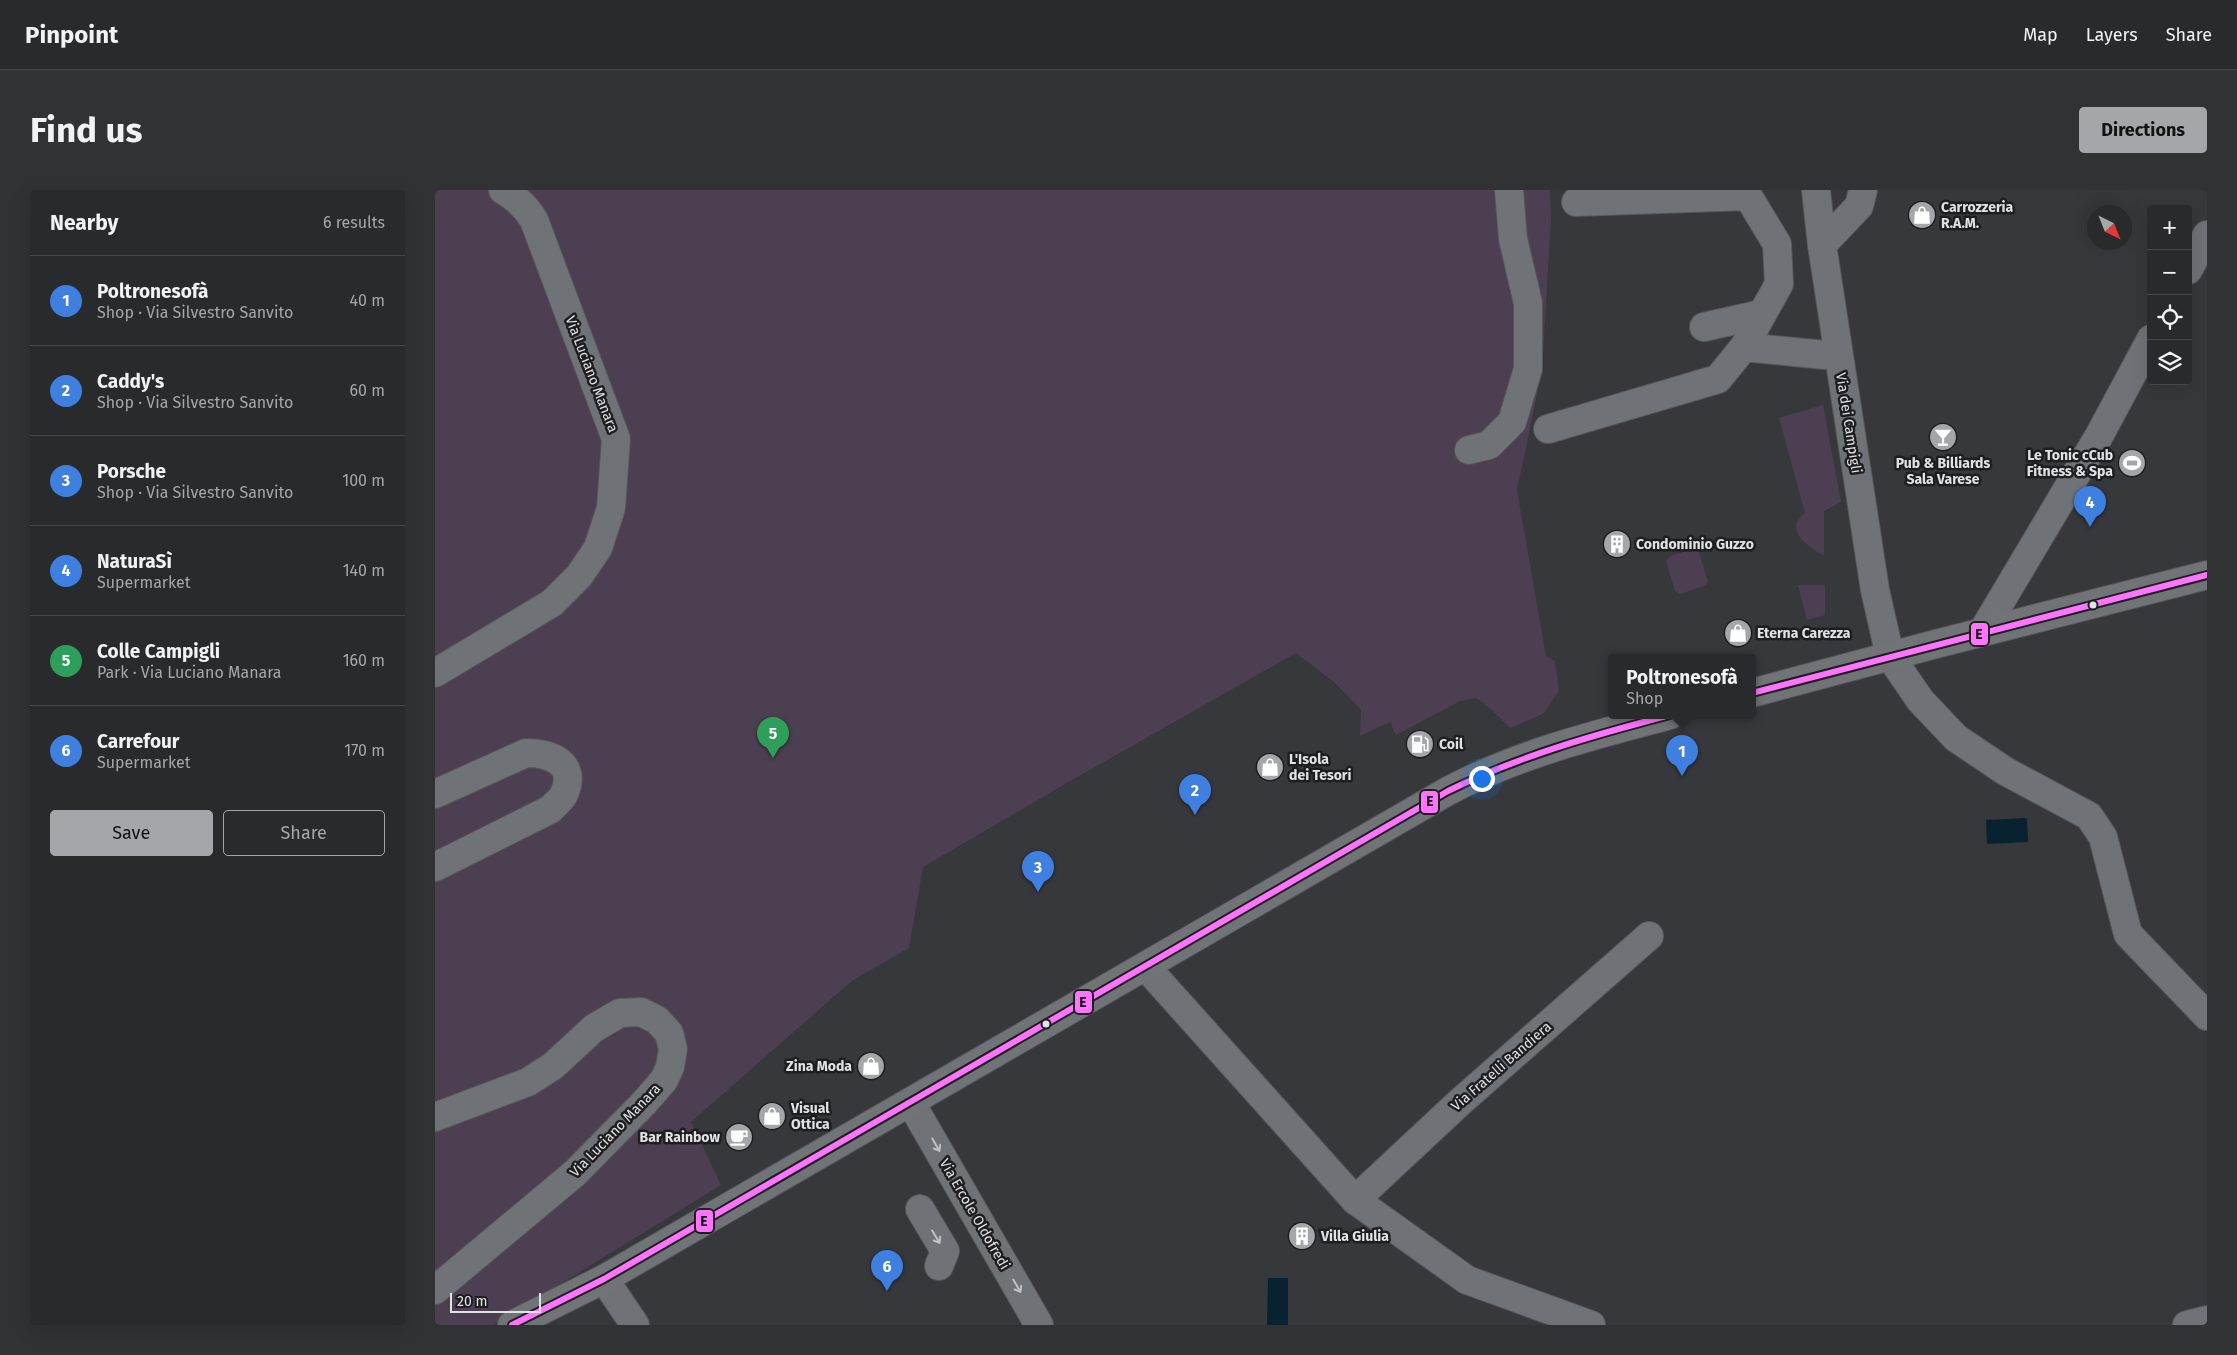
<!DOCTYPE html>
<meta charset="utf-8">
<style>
:root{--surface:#282a2c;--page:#303234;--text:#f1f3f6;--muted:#a5a7a9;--line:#444648;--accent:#a5a6aa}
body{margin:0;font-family:"Fira Sans",sans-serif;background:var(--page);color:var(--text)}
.controls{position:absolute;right:15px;top:15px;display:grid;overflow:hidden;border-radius:5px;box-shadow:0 5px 20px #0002}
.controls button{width:45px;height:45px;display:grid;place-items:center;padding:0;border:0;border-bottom:1px solid var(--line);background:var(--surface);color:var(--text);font:25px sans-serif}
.compass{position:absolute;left:1652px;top:15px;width:45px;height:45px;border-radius:50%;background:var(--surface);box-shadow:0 5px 20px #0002;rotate:137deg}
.scale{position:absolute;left:15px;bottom:12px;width:91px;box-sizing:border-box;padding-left:5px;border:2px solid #e1e2e5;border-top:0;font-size:14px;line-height:18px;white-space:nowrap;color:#e1e2e5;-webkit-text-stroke:4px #1e1e21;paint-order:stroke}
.you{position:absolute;left:1046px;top:588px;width:18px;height:18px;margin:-12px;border:4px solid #fff;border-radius:50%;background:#1a73e8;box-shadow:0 0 0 8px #1a73e833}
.badge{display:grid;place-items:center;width:32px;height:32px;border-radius:50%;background:var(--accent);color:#fff;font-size:16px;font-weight:700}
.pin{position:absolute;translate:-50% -41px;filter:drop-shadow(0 1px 2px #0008)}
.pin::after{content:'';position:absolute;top:26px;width:18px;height:15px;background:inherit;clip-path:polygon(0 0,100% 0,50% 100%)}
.popup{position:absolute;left:1173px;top:464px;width:148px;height:65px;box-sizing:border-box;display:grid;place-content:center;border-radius:5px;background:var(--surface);filter:drop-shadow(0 1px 4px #0005);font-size:16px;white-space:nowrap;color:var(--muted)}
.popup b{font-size:19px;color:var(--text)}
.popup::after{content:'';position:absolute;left:50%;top:100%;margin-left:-10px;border:10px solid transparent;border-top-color:var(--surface)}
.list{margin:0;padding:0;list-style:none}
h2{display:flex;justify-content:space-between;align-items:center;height:65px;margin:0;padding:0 20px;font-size:21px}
h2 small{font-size:16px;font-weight:400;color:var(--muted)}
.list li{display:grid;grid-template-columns:32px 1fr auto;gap:15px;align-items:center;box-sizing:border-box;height:90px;padding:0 20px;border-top:1px solid var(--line)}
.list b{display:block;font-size:19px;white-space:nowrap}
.list p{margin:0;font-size:16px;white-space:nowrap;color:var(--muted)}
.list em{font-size:16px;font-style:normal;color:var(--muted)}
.actions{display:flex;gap:10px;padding:15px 20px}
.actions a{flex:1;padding:11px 0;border:1px solid var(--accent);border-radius:5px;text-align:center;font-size:18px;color:var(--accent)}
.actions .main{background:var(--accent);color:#111}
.icon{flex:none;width:28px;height:28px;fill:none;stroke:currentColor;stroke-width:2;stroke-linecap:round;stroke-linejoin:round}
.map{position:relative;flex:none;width:1772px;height:1135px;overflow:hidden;border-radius:5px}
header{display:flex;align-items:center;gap:30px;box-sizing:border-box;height:70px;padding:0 25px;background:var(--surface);border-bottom:1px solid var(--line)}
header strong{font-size:24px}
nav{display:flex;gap:28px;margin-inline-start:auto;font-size:18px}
.intro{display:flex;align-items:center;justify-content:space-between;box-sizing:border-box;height:120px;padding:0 30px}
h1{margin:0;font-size:35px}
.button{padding:12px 22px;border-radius:5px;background:var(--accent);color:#111;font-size:18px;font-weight:700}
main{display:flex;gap:30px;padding:0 30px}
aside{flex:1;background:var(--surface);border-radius:5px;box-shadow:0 5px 20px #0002}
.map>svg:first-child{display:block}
.green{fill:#4c3f51}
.water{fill:#08232f}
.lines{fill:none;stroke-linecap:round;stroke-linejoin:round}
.minor-casing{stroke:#565759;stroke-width:30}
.major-casing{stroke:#565759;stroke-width:30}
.minor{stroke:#6f7377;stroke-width:28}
.major{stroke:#707477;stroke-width:28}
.bus-1-casing{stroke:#1e1e21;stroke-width:10}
.bus-1{stroke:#ff73ff;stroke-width:6}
.oneway{stroke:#bfc1c4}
.bus-dot{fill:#e1e2e5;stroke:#1e1e21;stroke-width:2}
.labels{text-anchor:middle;stroke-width:5;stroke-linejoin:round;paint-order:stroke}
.poi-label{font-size:14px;font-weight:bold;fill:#e1e2e5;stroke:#1e1e21;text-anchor:start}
.street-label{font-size:14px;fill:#e1e2e5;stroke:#1e1e21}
.line-badge{stroke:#1e1e21;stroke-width:2}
.pale-badge-label{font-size:14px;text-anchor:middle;font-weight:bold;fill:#111}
</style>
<header>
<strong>Pinpoint</strong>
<nav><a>Map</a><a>Layers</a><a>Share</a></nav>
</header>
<div class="intro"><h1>Find us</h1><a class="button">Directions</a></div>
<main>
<aside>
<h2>Nearby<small>6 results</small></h2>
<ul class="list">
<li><span class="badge" style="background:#3f7fe0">1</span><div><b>Poltronesofà</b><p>Shop · Via Silvestro Sanvito</p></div><em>40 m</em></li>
<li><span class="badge" style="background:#3f7fe0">2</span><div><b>Caddy's</b><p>Shop · Via Silvestro Sanvito</p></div><em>60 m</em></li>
<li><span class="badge" style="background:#3f7fe0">3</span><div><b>Porsche</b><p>Shop · Via Silvestro Sanvito</p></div><em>100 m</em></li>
<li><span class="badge" style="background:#3f7fe0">4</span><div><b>NaturaSì</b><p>Supermarket</p></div><em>140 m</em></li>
<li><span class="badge" style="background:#2e9e5b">5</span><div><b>Colle Campigli</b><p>Park · Via Luciano Manara</p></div><em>160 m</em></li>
<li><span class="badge" style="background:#3f7fe0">6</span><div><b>Carrefour</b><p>Supermarket</p></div><em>170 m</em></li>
</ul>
<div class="actions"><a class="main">Save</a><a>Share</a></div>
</aside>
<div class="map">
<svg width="1772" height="1135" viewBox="0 0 1772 1135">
<rect width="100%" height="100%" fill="#36383b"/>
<g class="green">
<path d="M0,0H1115L1116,30L1107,181L1082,300L1111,466L1120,471L1124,501L1108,524L1075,538L1056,519L1041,508L1025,511L961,545L955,532L925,546L926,520L899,492L861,463L637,590L488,677L474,758L418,790L256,932L286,995L59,1135H0Z"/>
<path d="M1388,215L1406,312L1389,321V366C1375,357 1347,341 1370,323L1344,228Z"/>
<path d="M1258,359L1264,362L1273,392L1269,396L1245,404L1240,401L1231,371L1235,366Z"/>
<path d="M1363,395H1390V425L1372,430Z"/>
</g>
<g class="water">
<path d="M1592,628L1593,652L1552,654L1551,630Z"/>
<path d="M833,1088H853V1135H832Z"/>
</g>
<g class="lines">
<g class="minor-casing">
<g id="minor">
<path d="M1381,0L1387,55L1440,400L1455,466L1485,510L1521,548L1570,581L1654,626L1668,647L1693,744L1772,826"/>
<path d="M1141,12L1313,6L1342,54L1344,94L1309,157"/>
<path d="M1387,55L1424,16L1428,0"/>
<path d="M1753,80L1772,45"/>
<path d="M1269,137L1327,124"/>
<path d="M1113,239L1283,189L1309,157L1390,165"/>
<path d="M1034,260L1054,255L1077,232L1093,179V113L1078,49L1074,0"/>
<path d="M1548,441L1664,246L1716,149"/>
<path d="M0,483L117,413L144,386L163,358L176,318L181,249L99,30C91,17 82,8 68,0"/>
<path d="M0,604L91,563C115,563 143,573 129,604C127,609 120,614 116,619L0,677"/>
<path d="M711,777L920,1010L1032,1090L1156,1135"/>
<path d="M476,913L604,1135"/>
<path d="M0,927L93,892L118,876L159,838L185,823L206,822L222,830L234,843L238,859L235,877L229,890L209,913L140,983L0,1100"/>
<path d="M920,1010L1025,912L1214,746"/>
<path d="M485,1019L510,1061L504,1076"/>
<path d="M169,1089L200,1135"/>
<path d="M1752,1135L1772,1130"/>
</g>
</g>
<g class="major-casing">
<g id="major">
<path d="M1317,503L1497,455L1772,385"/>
<path d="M77,1135L169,1089L1013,601C1083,564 1159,545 1235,525"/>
</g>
</g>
<use href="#minor" class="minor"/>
<use href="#major" class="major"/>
<g class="bus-1-casing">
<g id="bus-1">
<path d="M1317,503L1772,385"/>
<path d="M77,1135L169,1089L1013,601C1084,566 1159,545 1235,525"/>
</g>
</g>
<use href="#bus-1" class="bus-1"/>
</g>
<defs><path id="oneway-shaft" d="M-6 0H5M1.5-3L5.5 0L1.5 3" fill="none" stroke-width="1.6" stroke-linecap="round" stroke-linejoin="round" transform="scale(1.25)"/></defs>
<g class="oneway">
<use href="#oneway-shaft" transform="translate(501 955) rotate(60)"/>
<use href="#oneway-shaft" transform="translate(501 1047) rotate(59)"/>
<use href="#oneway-shaft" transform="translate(582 1096) rotate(60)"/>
</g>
<defs>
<g id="shop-disc" transform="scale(1.4375)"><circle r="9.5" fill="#a5a6aa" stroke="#1e1e21"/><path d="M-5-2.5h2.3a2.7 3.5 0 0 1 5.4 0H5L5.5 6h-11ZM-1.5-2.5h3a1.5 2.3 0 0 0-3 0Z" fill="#fff"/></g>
<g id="bar-disc" transform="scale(1.4375)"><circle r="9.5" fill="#a5a6aa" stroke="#1e1e21"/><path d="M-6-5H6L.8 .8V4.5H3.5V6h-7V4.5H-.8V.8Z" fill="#fff"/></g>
<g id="stadium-disc" transform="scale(1.4375)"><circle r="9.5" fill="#a5a6aa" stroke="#1e1e21"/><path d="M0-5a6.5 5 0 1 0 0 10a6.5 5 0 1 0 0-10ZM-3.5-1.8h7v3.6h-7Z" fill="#fff"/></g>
<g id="building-disc" transform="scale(1.4375)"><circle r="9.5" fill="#a5a6aa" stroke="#1e1e21"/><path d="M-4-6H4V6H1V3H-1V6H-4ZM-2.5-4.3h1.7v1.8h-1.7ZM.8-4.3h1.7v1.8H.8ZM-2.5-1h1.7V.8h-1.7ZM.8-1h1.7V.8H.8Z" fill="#fff"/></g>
<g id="fuel-disc" transform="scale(1.4375)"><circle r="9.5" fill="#a5a6aa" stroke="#1e1e21"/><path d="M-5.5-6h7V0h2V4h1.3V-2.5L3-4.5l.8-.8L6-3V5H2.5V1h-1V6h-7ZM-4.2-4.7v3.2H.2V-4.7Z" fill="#fff"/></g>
<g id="cafe-disc" transform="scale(1.4375)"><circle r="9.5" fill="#a5a6aa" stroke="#1e1e21"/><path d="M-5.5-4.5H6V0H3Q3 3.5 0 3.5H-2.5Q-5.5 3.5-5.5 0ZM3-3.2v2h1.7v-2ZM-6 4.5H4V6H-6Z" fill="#fff"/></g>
</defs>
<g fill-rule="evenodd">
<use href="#shop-disc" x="1487" y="25"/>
<use href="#bar-disc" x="1508" y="247"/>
<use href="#stadium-disc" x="1697" y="273"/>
<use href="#building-disc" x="1182" y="354"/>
<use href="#shop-disc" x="1303" y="443"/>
<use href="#fuel-disc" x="985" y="554"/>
<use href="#shop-disc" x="835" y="577"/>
<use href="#shop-disc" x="436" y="876"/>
<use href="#shop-disc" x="337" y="926"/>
<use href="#cafe-disc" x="304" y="947"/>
<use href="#building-disc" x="867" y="1046"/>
</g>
<g class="bus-dot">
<circle cx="1658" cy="415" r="4.5"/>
<circle cx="611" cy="834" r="4.5"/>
</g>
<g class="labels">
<g class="poi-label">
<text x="1506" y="22">Carrozzeria<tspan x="1506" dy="16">R.A.M.</tspan></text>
<text x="1678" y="270" text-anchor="end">Le Tonic cCub<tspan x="1678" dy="16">Fitness &amp; Spa</tspan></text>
<text x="1508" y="278" text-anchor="middle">Pub &amp; Billiards<tspan x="1508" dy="16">Sala Varese</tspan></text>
<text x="1201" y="359">Condominio Guzzo</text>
<text x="1322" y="448">Eterna Carezza</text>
<text x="1004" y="559">Coil</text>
<text x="854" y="574">L'Isola<tspan x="854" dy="16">dei Tesori</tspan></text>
<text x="417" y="881" text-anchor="end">Zina Moda</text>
<text x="356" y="923">Visual<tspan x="356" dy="16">Ottica</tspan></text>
<text x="285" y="952" text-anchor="end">Bar Rainbow</text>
<text x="886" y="1051">Villa Giulia</text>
</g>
<g class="street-label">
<text transform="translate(157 184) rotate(69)" y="5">Via Luciano Manara</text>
<text transform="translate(1414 233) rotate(81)" y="5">Via dei Campigli</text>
<text transform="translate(1066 876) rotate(-41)" y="5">Via Fratelli Bandiera</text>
<text transform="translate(180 940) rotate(-46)" y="5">Via Luciano Manara</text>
<text transform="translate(540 1024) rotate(60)" y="5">Via Ercole Oldofredi</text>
</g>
</g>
<g class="line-badge">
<rect x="1535" y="432" width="19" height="24" rx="5" fill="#ff73ff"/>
<rect x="985" y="600" width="19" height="24" rx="5" fill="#ff73ff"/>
<rect x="639" y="800" width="19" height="24" rx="5" fill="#ff73ff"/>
<rect x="260" y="1019" width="19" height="24" rx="5" fill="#ff73ff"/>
</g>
<g class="pale-badge-label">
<text x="1544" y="449">E</text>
<text x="995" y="616">E</text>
<text x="648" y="817">E</text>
<text x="269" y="1036">E</text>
</g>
</svg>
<div class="controls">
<button>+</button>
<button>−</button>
<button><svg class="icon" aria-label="locate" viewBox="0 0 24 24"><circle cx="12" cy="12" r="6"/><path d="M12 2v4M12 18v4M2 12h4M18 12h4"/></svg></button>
<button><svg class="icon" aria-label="layers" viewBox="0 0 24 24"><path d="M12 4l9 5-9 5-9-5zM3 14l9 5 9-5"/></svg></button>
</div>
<svg class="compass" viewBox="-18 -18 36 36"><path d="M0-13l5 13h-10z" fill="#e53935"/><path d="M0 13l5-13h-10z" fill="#a5a7a9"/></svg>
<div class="scale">20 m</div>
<div class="you"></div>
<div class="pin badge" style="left:1247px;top:586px;background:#3f7fe0">1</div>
<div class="popup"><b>Poltronesofà</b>Shop</div>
<div class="pin badge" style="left:760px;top:625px;background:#3f7fe0">2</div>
<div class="pin badge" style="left:603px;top:702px;background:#3f7fe0">3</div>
<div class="pin badge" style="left:1655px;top:337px;background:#3f7fe0">4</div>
<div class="pin badge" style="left:338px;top:568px;background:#2e9e5b">5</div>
<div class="pin badge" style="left:452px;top:1101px;background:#3f7fe0">6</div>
</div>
</main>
